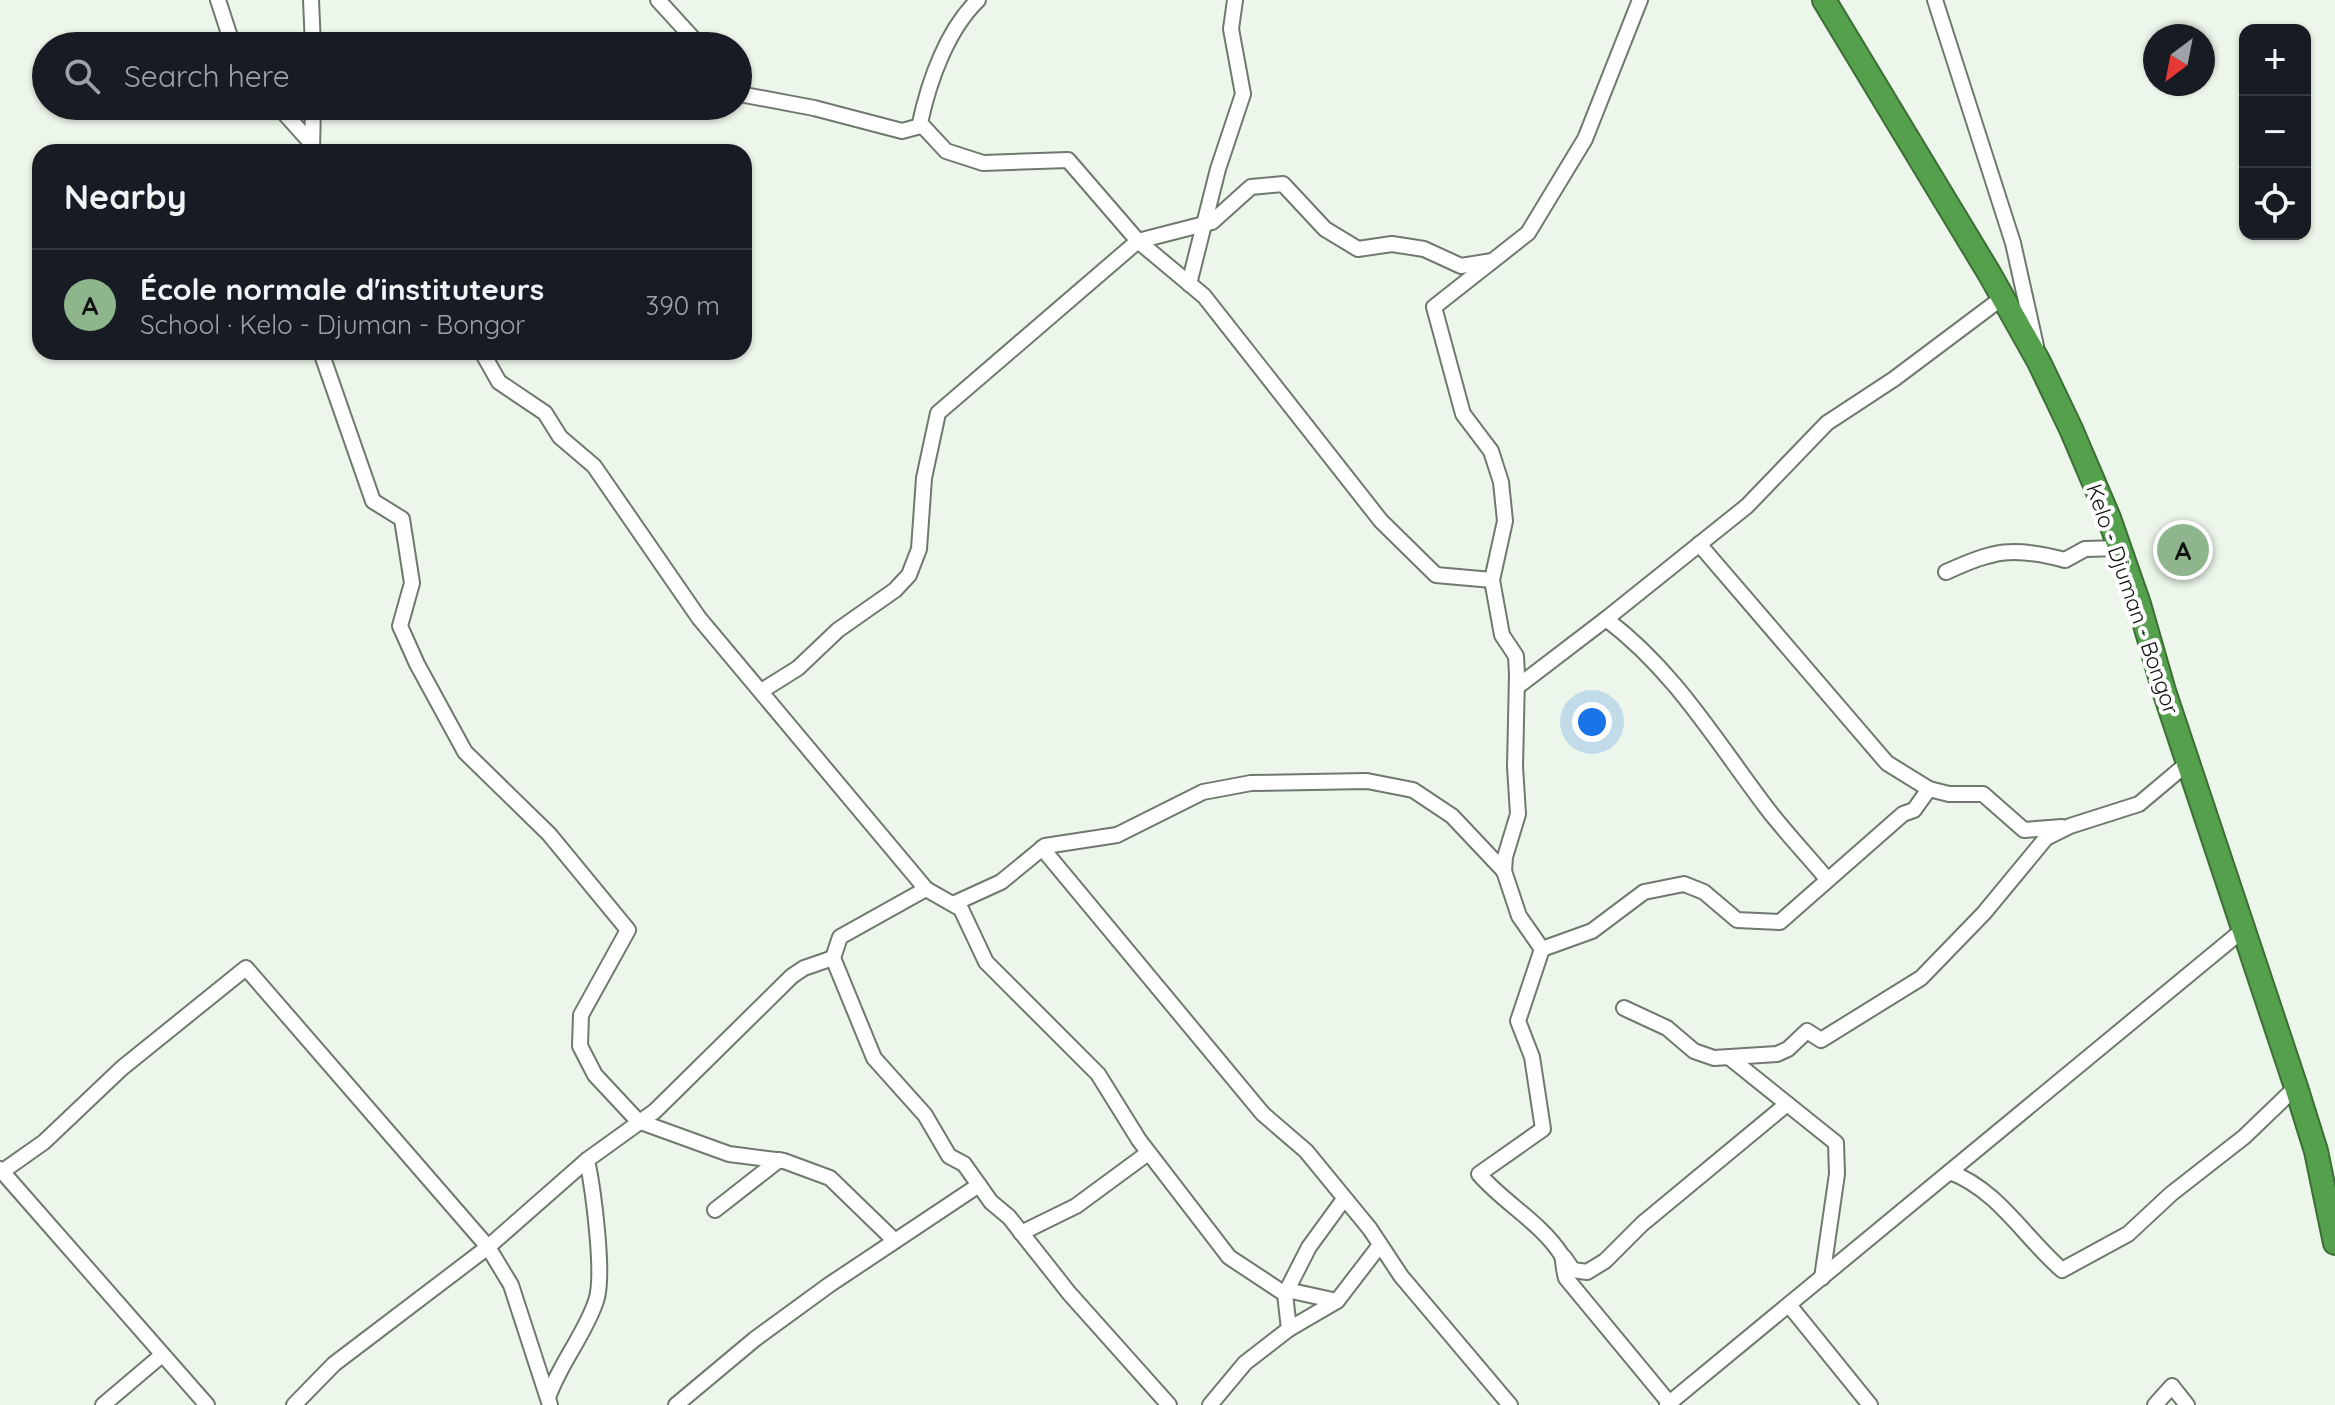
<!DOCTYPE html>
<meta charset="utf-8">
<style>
:root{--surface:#171b24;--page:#20242c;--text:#f1f3f6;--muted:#9ea1a6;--line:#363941;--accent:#8fb58d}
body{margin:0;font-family:Quicksand,sans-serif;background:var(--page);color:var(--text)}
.controls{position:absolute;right:24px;top:24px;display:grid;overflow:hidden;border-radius:16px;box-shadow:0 2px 6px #0004}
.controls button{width:72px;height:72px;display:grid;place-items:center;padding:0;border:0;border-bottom:2px solid var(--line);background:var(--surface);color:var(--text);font:40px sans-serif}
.compass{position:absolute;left:2143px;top:24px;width:72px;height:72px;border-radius:50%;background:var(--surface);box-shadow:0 2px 6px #0004;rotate:212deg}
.you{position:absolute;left:1592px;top:722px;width:28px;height:28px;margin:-20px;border:6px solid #fff;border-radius:50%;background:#1a73e8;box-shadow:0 0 0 12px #1a73e833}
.badge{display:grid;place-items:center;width:52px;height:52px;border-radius:50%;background:var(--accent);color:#111;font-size:26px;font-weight:700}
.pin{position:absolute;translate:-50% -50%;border:4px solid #fff;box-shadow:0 2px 8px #0006}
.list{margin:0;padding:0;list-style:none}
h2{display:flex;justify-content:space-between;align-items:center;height:104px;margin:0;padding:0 32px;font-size:34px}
h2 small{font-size:26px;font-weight:400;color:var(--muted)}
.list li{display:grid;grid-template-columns:52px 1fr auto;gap:24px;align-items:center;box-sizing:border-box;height:112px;padding:0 32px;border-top:2px solid var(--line)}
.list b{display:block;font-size:30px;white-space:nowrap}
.list p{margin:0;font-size:26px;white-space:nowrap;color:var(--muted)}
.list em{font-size:26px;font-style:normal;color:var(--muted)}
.icon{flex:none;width:44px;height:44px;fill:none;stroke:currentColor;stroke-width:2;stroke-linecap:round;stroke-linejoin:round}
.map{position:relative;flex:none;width:2335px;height:1405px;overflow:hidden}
.search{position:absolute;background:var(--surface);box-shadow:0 2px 6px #0004;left:32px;top:32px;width:720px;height:88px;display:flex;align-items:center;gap:20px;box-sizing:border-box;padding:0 28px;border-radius:44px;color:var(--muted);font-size:30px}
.panel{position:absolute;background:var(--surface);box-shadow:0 2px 6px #0004;left:32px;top:144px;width:720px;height:216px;border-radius:24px}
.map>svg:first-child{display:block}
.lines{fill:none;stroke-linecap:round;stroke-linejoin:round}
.minor-casing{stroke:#6f796e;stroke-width:18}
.highway-casing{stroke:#3c6e36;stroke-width:26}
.minor{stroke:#fff;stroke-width:14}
.highway{stroke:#55a04c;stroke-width:22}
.labels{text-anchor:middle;stroke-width:8;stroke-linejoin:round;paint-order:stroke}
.street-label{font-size:22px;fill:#0e120e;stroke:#fff}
</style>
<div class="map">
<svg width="2335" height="1405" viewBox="0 0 2335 1405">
<rect width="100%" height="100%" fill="#ecf6ea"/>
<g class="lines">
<g class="minor-casing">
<g id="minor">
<path d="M218,0L233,46"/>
<path d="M311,0L313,46"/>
<path d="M658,0L700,46"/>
<path d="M1640,0L1585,139L1528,233L1434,307L1463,414L1491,451L1501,482L1505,521L1492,580L1502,635L1516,656L1517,675L1515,767L1518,814L1505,857L1504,871L1519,916L1542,949L1518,1021L1532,1057L1543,1129L1479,1174C1504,1203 1540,1222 1561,1254C1564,1259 1563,1270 1566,1278L1671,1405"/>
<path d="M1935,0L2013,243L2036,346"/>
<path d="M738,88L745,95L814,108L902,131L917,127"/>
<path d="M278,106L312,144"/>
<path d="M312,150L313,106"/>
<path d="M1138,241L1204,296L1381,521L1436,575L1492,580"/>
<path d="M1138,241L1212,222L1251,187L1283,184L1325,229L1358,249L1392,244L1424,249L1461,266L1492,261"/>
<path d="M1189,284L1218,169L1243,94L1231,29L1235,0"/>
<path d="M321,352L373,501L402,519L412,583L400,626L417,664L465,752L549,834L628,930L581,1015L580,1046L595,1075L638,1121L729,1154L784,1161L830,1178L895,1241"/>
<path d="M482,352L499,382L545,413L560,437L594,466L699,618L926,889L961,909L986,962L1098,1074L1139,1140L1229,1257L1285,1294L1289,1329L1245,1363L1210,1405"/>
<path d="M1699,544L1887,763L1929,789"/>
<path d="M1946,572C1995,550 2012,546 2065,560L2085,549L2120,548"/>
<path d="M1606,619L1747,506L1827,423L1894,379L2002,298"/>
<path d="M1517,687L1606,619C1674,670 1716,741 1766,807C1785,832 1807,855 1827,879"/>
<path d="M763,690L798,668L838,630L895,590L909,575L919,549L924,478L938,413L1138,241L1068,160L983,163L946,151L920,123C929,81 947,30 978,0"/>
<path d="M1042,848L1263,1114L1306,1151L1370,1229L1401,1276L1510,1405"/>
<path d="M926,889L840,937L833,958L874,1058L925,1115L949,1156L964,1164L991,1202L1009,1217L1069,1293L1169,1405"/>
<path d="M955,903L1001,882L1045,846L1117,835L1203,792L1251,783L1367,781L1413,790L1452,816L1504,871"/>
<path d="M1542,949L1592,931L1644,892L1684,884L1704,892L1737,920L1780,922L1903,814L1914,810L1929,789L1949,794H1983L2024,830L2062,827"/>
<path d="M1624,1008L1667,1028L1694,1051L1714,1058L1777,1054L1788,1049L1807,1031L1821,1040L1921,978L1984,913L2046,838L2070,826L2139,804L2189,762"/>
<path d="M1730,1058L1836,1143L1837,1174L1822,1278"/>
<path d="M0,1169L207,1405"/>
<path d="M3,1171L44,1142L122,1068L246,968L488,1247L511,1285L550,1405"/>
<path d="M1950,1172C1998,1190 2024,1237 2062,1270L2128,1234L2171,1194L2244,1137L2296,1087"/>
<path d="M715,1210L779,1160"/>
<path d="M1021,1233L1076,1206L1148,1153"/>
<path d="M1564,1257L1573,1270L1587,1272L1605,1261L1642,1224L1787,1104"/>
<path d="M1287,1290L1337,1301"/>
<path d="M1285,1294L1309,1247L1344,1199"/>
<path d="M1789,1305L1870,1405"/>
<path d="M1289,1329L1337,1301L1380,1245"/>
<path d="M549,1395C561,1362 585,1334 596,1301C605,1276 593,1188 587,1160"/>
<path d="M103,1405L162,1355"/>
<path d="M294,1405L334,1364L488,1247L587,1160L655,1111L792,976L804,968L833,958"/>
<path d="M676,1405L755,1339L829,1285L979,1185"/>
<path d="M1667,1405L2244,929"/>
<path d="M2155,1405L2172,1386L2187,1405"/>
</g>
</g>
<g class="highway-casing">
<path id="highway" d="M1824,0L1989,273L2039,362L2071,429L2109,518L2139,604L2164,691L2296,1087L2316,1151L2335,1243"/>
</g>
<use href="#minor" class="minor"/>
<use href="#highway" class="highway"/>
</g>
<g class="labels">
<g class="street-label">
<text transform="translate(2133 599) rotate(71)" y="8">Kelo - Djuman - Bongor</text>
</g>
</g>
</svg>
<div class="controls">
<button>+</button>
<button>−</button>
<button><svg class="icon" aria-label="locate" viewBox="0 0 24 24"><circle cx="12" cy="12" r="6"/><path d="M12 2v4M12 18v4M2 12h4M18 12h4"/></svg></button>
</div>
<svg class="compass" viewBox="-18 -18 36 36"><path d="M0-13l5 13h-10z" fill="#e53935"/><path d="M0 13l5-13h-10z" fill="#9ea1a6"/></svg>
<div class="you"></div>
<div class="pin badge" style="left:2183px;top:550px">A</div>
<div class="search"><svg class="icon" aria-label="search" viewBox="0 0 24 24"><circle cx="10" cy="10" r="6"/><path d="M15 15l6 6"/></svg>Search here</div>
<section class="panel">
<h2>Nearby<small></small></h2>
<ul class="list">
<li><span class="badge">A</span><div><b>École normale d'instituteurs</b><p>School · Kelo - Djuman - Bongor</p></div><em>390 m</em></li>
</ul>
</section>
</div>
